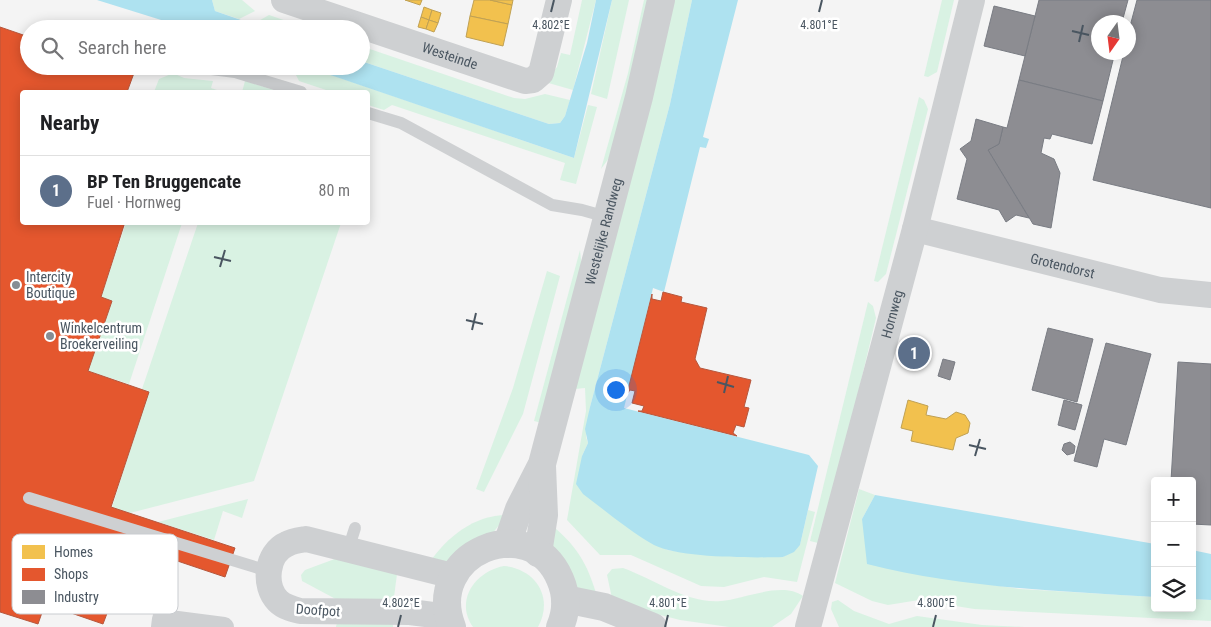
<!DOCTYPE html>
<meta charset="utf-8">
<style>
:root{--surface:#fff;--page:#f6f6f6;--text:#202124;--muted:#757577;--line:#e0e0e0;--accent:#0f766e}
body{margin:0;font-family:"Roboto Condensed",sans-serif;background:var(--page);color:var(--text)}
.controls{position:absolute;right:15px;bottom:15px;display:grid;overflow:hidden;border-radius:5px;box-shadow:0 2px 12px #0003}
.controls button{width:45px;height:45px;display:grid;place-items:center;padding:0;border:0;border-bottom:1px solid var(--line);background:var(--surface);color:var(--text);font:25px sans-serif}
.compass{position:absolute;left:1091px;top:15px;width:45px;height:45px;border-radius:50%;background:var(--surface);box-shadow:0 2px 12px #0003;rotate:194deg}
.you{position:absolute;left:615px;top:389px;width:18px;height:18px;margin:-12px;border:4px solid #fff;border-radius:50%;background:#1a73e8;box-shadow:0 0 0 8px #1a73e833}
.badge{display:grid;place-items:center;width:32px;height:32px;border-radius:50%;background:var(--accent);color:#fff;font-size:16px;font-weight:700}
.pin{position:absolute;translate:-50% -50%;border:2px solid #fff;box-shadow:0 1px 5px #0006}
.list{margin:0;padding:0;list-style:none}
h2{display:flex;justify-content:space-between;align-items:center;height:65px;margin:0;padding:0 20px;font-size:21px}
h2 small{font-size:16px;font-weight:400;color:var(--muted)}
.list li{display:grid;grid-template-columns:32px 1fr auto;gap:15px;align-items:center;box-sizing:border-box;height:70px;padding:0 20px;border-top:1px solid var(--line)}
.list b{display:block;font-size:19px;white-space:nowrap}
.list p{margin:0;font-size:16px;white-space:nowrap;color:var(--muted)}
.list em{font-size:16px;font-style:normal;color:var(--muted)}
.icon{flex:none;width:28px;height:28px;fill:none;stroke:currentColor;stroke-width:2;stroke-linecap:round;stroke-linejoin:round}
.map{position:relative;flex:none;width:1211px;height:627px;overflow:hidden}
.search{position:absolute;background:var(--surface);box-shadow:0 2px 12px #0003;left:20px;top:20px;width:350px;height:55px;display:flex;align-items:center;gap:12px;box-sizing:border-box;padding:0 18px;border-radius:28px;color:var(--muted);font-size:19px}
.panel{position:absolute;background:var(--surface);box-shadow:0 2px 12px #0003;left:20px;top:90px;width:350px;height:135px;border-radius:5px}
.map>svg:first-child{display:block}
.green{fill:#d9f2e3}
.water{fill:#aee2f0}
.homes{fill:#f2c14e;stroke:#c0a154}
.shops{fill:#e4572e;stroke:#b6573d}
.industry{fill:#8d8d92;stroke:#797c83}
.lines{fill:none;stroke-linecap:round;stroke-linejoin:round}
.service{stroke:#ced0d2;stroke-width:12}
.pedestrian{stroke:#ced0d2;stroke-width:20}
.minor{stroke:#ced0d2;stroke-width:26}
.tertiary{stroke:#ced0d2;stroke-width:28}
.ticks{fill:none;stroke:#4a5661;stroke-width:2}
.poi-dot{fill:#868d94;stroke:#fff;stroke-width:2}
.labels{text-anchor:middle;stroke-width:5;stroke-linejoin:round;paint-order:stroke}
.street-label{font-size:14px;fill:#4a5661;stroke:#fff}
.poi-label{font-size:14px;fill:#4a5661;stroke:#fff;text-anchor:start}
.key{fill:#fff;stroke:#c9ccd0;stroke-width:1}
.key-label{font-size:14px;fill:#4a5661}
.ticks-label{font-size:12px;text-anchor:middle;fill:#4a5661;stroke:#fff;stroke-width:5;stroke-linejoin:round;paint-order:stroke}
</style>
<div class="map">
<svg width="1211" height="627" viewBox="0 0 1211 627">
<rect width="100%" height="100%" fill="#f4f4f4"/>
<g class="green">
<path d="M212,0H242L255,11L239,19L215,11Z"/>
<path d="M582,0H596L573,90L545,82L557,67L561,53L570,55Z"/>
<path d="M612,0H629L607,99L591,94Z"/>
<path d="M644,0H650L612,154L601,169L628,73Z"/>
<path d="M674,0H692L670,104L590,407L586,437L588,443L582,456L667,550L695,554L783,557L800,545L808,510L815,512L797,582L764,577L724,587L701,586L631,555H600L567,520L586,411L585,388L575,389Z"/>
<path d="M942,0H954L937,72L928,77L924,76Z"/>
<path d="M269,15L310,29H267L253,24Z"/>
<path d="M361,46L514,98L525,99L545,94L570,100L565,116L560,123L549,124L361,61Z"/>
<path d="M281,66H305L574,158L588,105L597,107L576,184L560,180L565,163L392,105L384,110L368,105V92H332L299,81L294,71Z"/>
<path d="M176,72L175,74L184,78L213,81L211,88L217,90V92H154L159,79Z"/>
<path d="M245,81L280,92H242Z"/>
<path d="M919,97L924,100L928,109L886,274L878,282L874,281Z"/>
<path d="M126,223H182L129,384L88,371L112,301L101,297Z"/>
<path d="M198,223H341L254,481L130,513L112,507L149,391L142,389Z"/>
<path d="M580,250L582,269L542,423L534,421Z"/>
<path d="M547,271L560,276L523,414L484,492L476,489L513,388Z"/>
<path d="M868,302L873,306L876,318L822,544L810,541Z"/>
<path d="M859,489L875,495L862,519L994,585L1020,589L1155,597V608H1192V599L1211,600V621L974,609L919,600L888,605L872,601L835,583Z"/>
<path d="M248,499L242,518L223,511L214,540L158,522Z"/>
<path d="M507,515L492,534L447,561L429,563C447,537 474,515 507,515Z"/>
<path d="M554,527C578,548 587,564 596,593L582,591L575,586L552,546Z"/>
<path d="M340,557L397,574L393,605L345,604L302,581L301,575L305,570Z"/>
<path d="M504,566C536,569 554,598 538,627H473C454,600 476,571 504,566Z"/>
<path d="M623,568C654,579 687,604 721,601C744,599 782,581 803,596L791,614L772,627H729L680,620L613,603L607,575L612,569Z"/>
<path d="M838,600L854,611L889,624L917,616L982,625L1025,627H839L831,609L832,602Z"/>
<path d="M393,621V627H336L337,622Z"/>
</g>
<g class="water">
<path d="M97,0H212L215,11L267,29H190Z"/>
<path d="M596,0H612L574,158L304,66H361V61L549,124L560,123L565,116L587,43Z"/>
<path d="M692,0H738L703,137L709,139L706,148L700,147L664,292L653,288L624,408L809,455L818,466L800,545L794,552L783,557C752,558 680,558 654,545C629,531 606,511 583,494L576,484L582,456L588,443L585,429L590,407L670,104Z"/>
<path d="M875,495L1155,544V597C1059,591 961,588 867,564L862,519Z"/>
<path d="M1192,550L1211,554V600L1192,599Z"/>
</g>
<g class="homes">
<path d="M405,0H422L420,5Z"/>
<path d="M474,0H490L512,5L508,24L470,16Z"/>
<path d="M490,0H513L512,5Z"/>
<path d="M424,7L432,10L429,20L421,17Z"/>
<path d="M432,10L441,13L438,23L429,20Z"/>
<path d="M470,16L508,24L503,46L466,37Z"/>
<path d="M421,17L429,20L426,29L418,27Z"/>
<path d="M429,20L438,23L434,32L426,29Z"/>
<path d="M908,400L928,406L926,415L946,419L956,412L965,415L970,423L968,433L956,438L953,450L911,441L913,431L901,428Z"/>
</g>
<g class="shops">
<path d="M0,27L29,37V66H115L134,73L127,92H22V222H125L101,297L112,301L88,371L149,392L111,507L235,548L225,577L127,544L123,556L126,557L118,582L123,586L124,594L119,599L112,600L103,624L45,604L38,624L0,612Z"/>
<path d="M663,292L682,297L681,302L707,308L695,359L700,368L751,380L744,407L749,408L744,427L736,425L733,433L737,436L638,411H642L644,406L632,403L635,391L630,390L627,394L652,294V299L661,301Z"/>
</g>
<g class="industry">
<path d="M1039,0H1128L1122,22H1098V52H1115L1103,101L1019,80Z"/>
<path d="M1137,0H1211V208L1093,180L1124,52H1128V34Z"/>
<path d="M994,6L1035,16L1025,56L984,46Z"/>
<path d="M1019,80L1103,101L1092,144L1052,134L1050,139L1044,138L1041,153L1054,159L1060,173L1051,228L1033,224L988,150L999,144L1003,127L1007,128Z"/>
<path d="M976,119L1003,127L999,144L988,150L1029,218L1016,215L1006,222L999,210L957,199L967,159L960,149L971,141Z"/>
<path d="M1048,328L1093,339L1077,402L1032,390Z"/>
<path d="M1106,343L1151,354L1126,445L1104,439L1097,467L1074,461Z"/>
<path d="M943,359L955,362L950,380L938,376Z"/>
<path d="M1178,362L1211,364V525L1192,524V481H1171Z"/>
<path d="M1064,400L1082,405L1075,430L1058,425Z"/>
<path d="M1070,442L1075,446L1074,453L1067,455L1062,450L1064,444Z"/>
</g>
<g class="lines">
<g class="service">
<path d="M188,66L235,72L301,92"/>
<path d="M368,113L401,123L552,205L582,210L607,217"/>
<path d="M29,498L268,571"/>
<path d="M348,550L355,528"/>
</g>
<path class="pedestrian" d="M161,627L162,619L224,627"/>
<g class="minor">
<path id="s1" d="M284,0L525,81L533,80L541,73L559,0"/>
<path id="s2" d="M915,229L1160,290L1211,295"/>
<path d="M448,617L410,612L300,611C292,609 284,607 278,601C263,586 266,553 287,544C292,541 300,540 306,539L453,576"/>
<path id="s3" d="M808,627L915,229L972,0"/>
</g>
<g class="tertiary">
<path id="s4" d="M507,544L519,509L542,464L639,97L661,0"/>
<path d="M538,553L544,515L542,466"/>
<path d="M565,599L604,607L653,627"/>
<path d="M452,627C423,553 530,509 560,579C567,595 567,611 560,627"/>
</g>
</g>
<path class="ticks" d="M551,12L554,0M819,12L822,0M1072,31L1089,35M1079,42L1083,25M214,257L231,261M220,267L225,250M466,320L483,324M472,330L476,313M717,382L734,387M724,393L728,376M969,445L986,449M975,456L980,439M398,627L401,615M665,627L668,615M933,627L936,615"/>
<g class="poi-dot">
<circle cx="16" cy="285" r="5"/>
<circle cx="50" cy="336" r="5"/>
</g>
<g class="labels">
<g class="street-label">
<text dy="5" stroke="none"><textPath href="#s1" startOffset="175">Westeinde</textPath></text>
<text dy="5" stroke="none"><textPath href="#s4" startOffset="328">Westelijke Randweg</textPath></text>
<text dy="5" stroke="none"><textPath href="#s2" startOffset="152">Grotendorst</textPath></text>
<text dy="5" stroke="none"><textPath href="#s3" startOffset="324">Hornweg</textPath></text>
<text transform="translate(318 610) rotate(4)" y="5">Doofpot</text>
</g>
<g class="poi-label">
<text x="26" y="282">Intercity<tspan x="26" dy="16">Boutique</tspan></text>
<text x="60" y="333">Winkelcentrum<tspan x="60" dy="16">Broekerveiling</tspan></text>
</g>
</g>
<rect x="12" y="534" width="166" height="80" rx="8" class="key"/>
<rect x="22" y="545" width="23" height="14" fill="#f2c14e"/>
<rect x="22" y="568" width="23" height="13" fill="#e4572e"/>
<rect x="22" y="590" width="23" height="14" fill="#8d8d92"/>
<g class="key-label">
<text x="54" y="557">Homes</text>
<text x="54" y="579">Shops</text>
<text x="54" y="602">Industry</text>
</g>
<g class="ticks-label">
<text x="551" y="29">4.802°E</text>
<text x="819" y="29">4.801°E</text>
<text x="401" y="607">4.802°E</text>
<text x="668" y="607">4.801°E</text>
<text x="936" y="607">4.800°E</text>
</g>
</svg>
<div class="controls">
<button>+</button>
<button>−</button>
<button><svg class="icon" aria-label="layers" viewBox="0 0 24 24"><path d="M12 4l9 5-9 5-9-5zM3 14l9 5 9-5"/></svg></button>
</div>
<svg class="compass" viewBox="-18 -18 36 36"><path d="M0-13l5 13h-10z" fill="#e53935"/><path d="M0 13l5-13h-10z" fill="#757577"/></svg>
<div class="you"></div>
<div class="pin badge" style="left:914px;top:353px;background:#5c6f8a">1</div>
<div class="search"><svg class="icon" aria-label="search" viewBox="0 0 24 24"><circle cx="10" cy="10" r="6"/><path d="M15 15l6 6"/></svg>Search here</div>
<section class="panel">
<h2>Nearby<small></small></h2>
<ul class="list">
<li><span class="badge" style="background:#5c6f8a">1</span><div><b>BP Ten Bruggencate</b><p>Fuel · Hornweg</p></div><em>80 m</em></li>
</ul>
</section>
</div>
